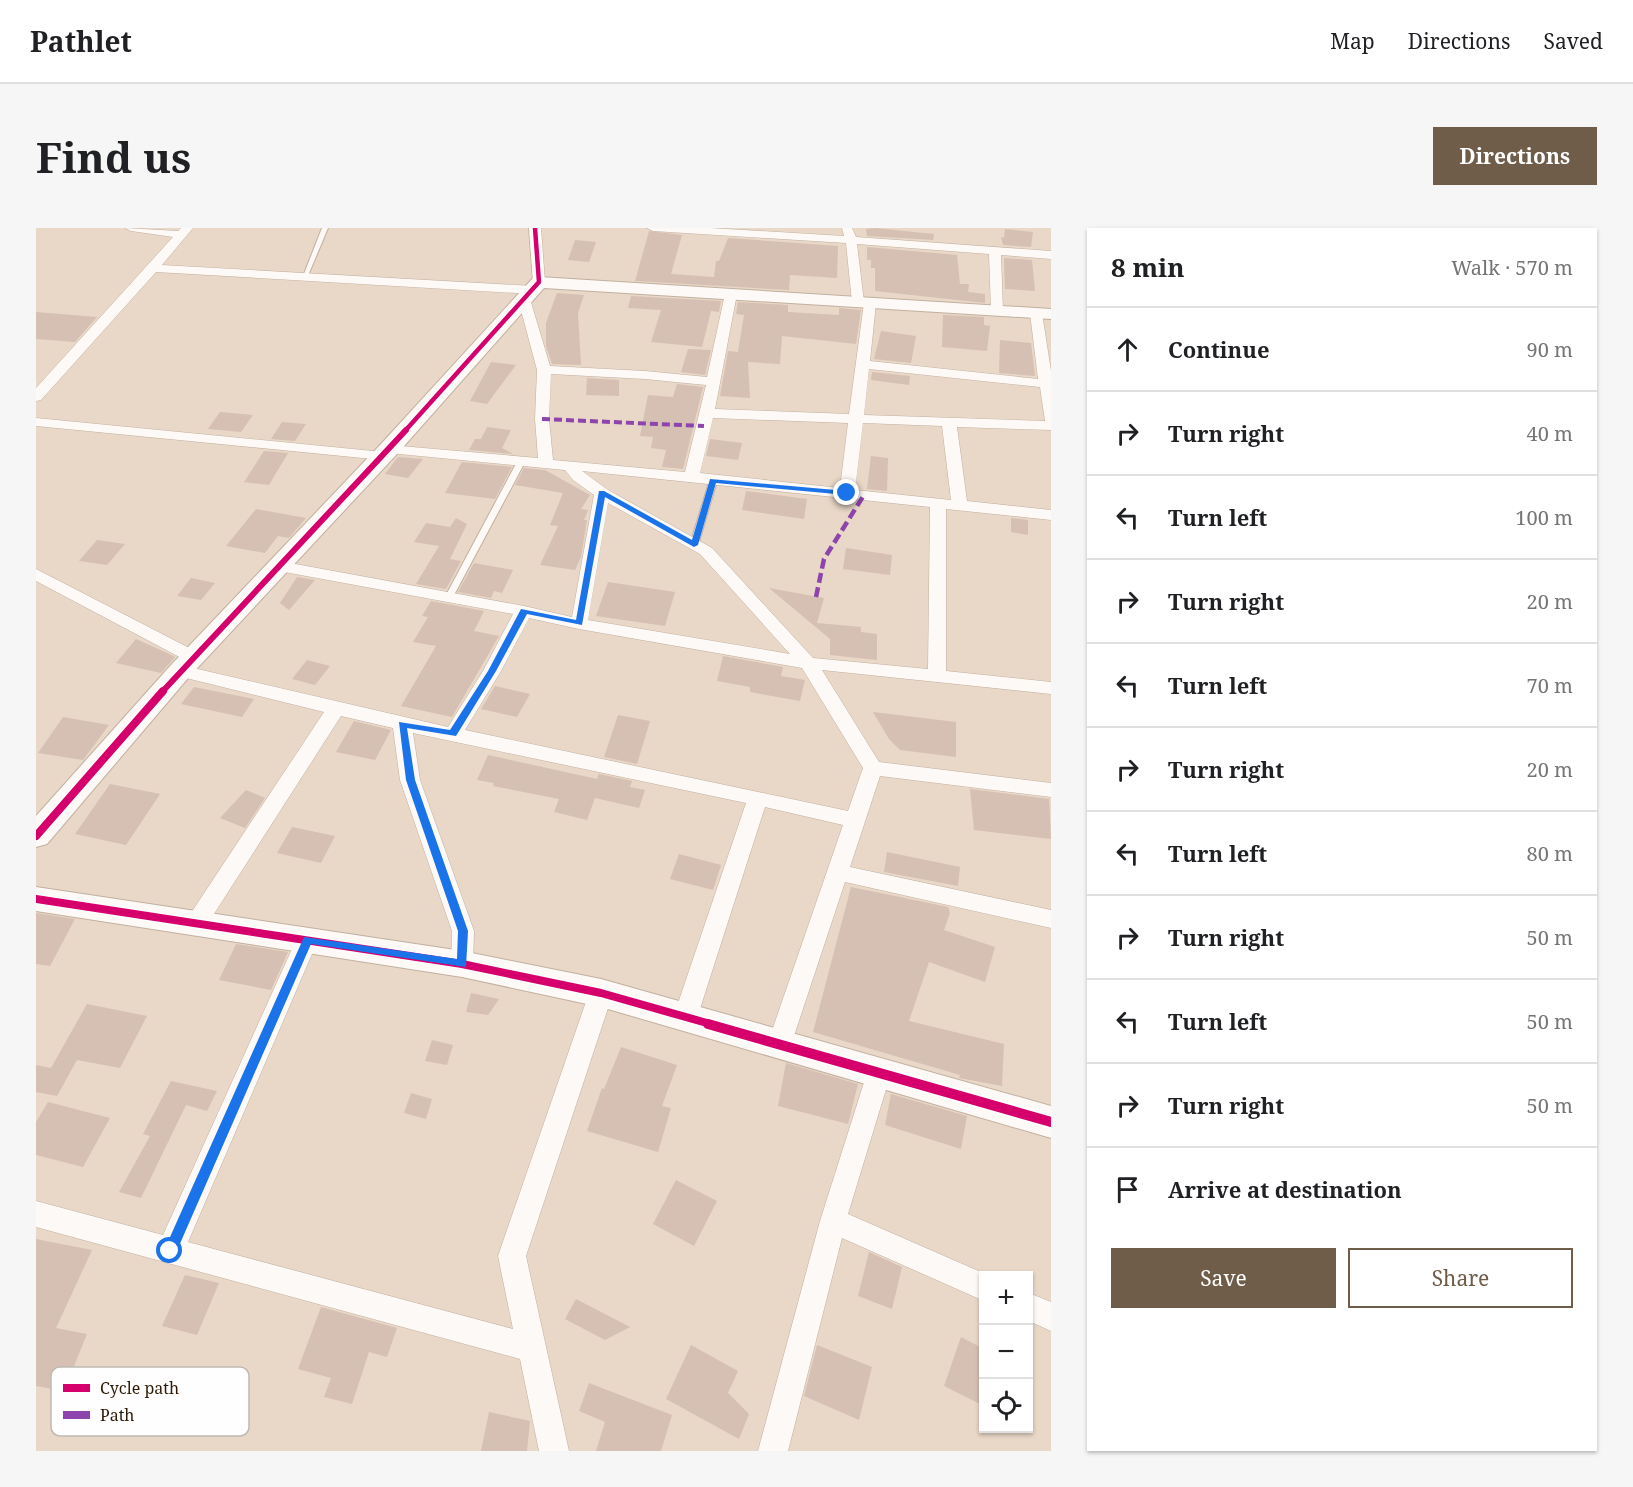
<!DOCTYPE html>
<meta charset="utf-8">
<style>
:root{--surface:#fff;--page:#f6f6f6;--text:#202124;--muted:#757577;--line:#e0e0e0;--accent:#6f5c49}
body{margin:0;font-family:"Noto Serif",serif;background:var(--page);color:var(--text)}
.controls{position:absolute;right:18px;bottom:18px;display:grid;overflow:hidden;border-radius:0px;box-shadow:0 2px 4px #0004}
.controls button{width:54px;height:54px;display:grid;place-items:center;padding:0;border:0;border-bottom:2px solid var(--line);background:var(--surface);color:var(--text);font:30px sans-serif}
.stop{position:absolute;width:18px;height:18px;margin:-14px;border:4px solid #1a73e8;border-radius:50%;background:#fff}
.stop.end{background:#1a73e8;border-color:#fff;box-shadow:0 2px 6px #0008}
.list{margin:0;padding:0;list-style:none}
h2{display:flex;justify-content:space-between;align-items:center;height:78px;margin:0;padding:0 24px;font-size:26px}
h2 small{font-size:20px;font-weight:400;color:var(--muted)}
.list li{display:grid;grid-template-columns:39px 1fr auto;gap:18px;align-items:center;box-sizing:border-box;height:84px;padding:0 24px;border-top:2px solid var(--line)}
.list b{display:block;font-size:22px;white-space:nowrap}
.list em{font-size:20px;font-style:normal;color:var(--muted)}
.actions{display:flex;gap:12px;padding:18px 24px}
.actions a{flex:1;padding:14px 0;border:2px solid var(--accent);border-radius:0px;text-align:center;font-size:21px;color:var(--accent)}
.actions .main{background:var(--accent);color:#fff}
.icon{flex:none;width:33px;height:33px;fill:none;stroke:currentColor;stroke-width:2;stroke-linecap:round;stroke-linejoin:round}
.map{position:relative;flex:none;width:1015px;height:1223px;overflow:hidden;border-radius:0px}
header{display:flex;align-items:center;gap:36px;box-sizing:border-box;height:84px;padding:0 30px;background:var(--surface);border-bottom:2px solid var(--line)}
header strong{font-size:28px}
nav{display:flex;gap:33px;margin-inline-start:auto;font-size:21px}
.intro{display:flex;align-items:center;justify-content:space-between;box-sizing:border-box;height:144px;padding:0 36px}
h1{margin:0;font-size:42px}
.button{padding:15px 27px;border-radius:0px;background:var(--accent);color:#fff;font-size:21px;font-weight:700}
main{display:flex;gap:36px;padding:0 36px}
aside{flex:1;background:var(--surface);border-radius:0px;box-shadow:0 2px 4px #0004}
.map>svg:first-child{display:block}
.building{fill:#d6c0b3}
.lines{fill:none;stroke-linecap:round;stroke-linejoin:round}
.lane-casing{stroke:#c2b09f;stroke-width:2}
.street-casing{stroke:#c2b09f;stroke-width:1}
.secondary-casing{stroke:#c2b09f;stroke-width:2}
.lane{fill:#fcf9f7;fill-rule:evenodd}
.street{fill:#fcf9f7;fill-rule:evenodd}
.secondary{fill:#fcf9f7;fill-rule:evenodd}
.quiet-far1{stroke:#8e44ad;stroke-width:4;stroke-dasharray:8 4;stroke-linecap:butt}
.quiet{stroke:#8e44ad;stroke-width:4.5;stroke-dasharray:10 4.5;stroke-linecap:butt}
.cycleway-far3-casing{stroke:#fefefe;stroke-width:7}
.cycleway-far2-casing{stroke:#fefefe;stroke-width:9}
.cycleway-far1-casing{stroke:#fefefe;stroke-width:11}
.cycleway-casing{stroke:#fefefe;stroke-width:14}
.cycleway-far3{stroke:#d6006c;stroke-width:4.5}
.cycleway-far2{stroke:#d6006c;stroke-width:6}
.cycleway-far1{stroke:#d6006c;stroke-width:8}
.cycleway{stroke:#d6006c;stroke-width:10}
.route{fill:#1a73e8}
.key{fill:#fefefe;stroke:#bfb9b3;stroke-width:1.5}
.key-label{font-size:16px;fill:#2d1905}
</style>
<header>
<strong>Pathlet</strong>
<nav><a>Map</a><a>Directions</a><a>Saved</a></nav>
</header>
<div class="intro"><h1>Find us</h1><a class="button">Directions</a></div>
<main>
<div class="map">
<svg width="1015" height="1223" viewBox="0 0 1015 1223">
<rect width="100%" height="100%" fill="#e9d7c7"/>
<g class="building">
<path d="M839,0L898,6L897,12L831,8L830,1Z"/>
<path d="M969,1L997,4L995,19L967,17L965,9L968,10Z"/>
<path d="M613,3L646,7L635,46L678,49L680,33H683L692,10L802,18L801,50L754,47L753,62L599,53Z"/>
<path d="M539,12L560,14L553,34L532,32Z"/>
<path d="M831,19L921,27L924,56H933L932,64L949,66V75L839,63V40H835V32H831Z"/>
<path d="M968,30L996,32L999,63L969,61Z"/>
<path d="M521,65L548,67L542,85L545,137L516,136L510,118V95Z"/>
<path d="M595,68L685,73L683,84L675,83L666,119L615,114L625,82L592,80Z"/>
<path d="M702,74L752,77V84L803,87V80L825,82L820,116L746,108L744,136L712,134L714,170L684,168L692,123L702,124L708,87L700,86Z"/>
<path d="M0,84L61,89L39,114L0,111Z"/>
<path d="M907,87L948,89V97L954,98L951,123L906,119Z"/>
<path d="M845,103L880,108L875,135L838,131Z"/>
<path d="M964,112L995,115L999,148L963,145Z"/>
<path d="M652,121L675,122L669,147L645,144Z"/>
<path d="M455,134L480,137L451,176L434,173Z"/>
<path d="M836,144L874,148L873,157L835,152Z"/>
<path d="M551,150L583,152V168L550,167Z"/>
<path d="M641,156L667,159L647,241L626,239L630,222L615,220L617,209L604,208L612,167L637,169Z"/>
<path d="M184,184L217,187L205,204L172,201Z"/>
<path d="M246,194L270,196L259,213L235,211Z"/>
<path d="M451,199L475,202L466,220L477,226L433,222L439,211H445Z"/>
<path d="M674,211L706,215L702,232L670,228Z"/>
<path d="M228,223L252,225L233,257L208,254Z"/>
<path d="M835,228L852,230L851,263L831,261Z"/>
<path d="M362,229L387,231L372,250L349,246Z"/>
<path d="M426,234L476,239L459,271L409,265Z"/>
<path d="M488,240L509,242L554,267L545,281L552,282L548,292H551L545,329L539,342L504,337L522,298L514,297L527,265L479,257Z"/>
<path d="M710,263L771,271L768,291L706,282Z"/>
<path d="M220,281L270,290L253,310L242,308L229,325L190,318Z"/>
<path d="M420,290L431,296L414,331L425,333L410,361L380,356L403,318L378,314L390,295L414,299Z"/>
<path d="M975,290L992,292V307L975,304Z"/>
<path d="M61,312L89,316L71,337L43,333Z"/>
<path d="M810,320L856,327L854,347L807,341Z"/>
<path d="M438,335L477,342L466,365L458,363L455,370L422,364Z"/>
<path d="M261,349L279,352L253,382L244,375Z"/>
<path d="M155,350L179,355L165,372L141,368Z"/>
<path d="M572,354L639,364L629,398L560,388Z"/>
<path d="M733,360L788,370L781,395L825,399V404L841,406V432L794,427V411Z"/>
<path d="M395,373L448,383L438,403L463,408L416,489L365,478L400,418L377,414L392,389L386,388Z"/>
<path d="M100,411L129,424L139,429L125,445L80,435Z"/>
<path d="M687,428L747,439L745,448L769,452L764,473L714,464V459L681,453Z"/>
<path d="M271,432L294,438L279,457L256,451Z"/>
<path d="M459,458L494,466L481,489L445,481Z"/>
<path d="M158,459L218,471L206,489L145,476Z"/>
<path d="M837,484L920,494V529L864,522L853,511Z"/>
<path d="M582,487L614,493L601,536L568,529Z"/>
<path d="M27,489L73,497L47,532L2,525Z"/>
<path d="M318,493L355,502L339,532L300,524Z"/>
<path d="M452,527L561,551L563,546L596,553L594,559L609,562L603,580L559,570L551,592L518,584L523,571L457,558L458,555L441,552Z"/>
<path d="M74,556L124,566L90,617L39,606Z"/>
<path d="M934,561L1013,571L1015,611L938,602Z"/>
<path d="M210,562L229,570L209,600L184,590Z"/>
<path d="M256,599L299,608L285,635L241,625Z"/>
<path d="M851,624L924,639L922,658L848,644Z"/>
<path d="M643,626L685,637L677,662L634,651Z"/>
<path d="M815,659L912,679L914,685L908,702L959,719L949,754L893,734L873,793L968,816L966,858L923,850L924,847L777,804Z"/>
<path d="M0,685L39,691L14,738L0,736Z"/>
<path d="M200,716L252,724L235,762L183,752Z"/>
<path d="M435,765L463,771L452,787L430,784Z"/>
<path d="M51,776L111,788L84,840L41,832L21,868L0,864V837L15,840Z"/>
<path d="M396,812L417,817L411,837L389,833Z"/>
<path d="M585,819L641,837L626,878L635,880L622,924L551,903L566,860L568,861Z"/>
<path d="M750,835L822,856L812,896L742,878Z"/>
<path d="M135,853L181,863L171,883L150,877L105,970L83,964L114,908L107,906Z"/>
<path d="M375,865L396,871L390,891L368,885Z"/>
<path d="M855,866L931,888L925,921L849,897Z"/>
<path d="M12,874L74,890L47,939L0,927V894Z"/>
<path d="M640,952L681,973L658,1018L617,996Z"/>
<path d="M0,1011L56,1022L20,1100L51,1106L28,1163L0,1158Z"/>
<path d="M833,1024L866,1039L856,1081L822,1068Z"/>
<path d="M149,1047L183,1055L161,1107L126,1098Z"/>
<path d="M540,1071L594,1099L569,1112L529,1091Z"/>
<path d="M285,1079L361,1100L351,1129L333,1124L316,1176L288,1169L295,1150L262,1141Z"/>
<path d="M925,1109L948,1121V1178L908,1158Z"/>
<path d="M655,1117L702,1143L692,1165L713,1186L703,1211L630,1171Z"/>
<path d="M781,1117L836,1139L823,1192L768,1168Z"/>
<path d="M553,1155L636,1187L625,1223H560L569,1194L543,1183Z"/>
<path d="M453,1184L494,1193L491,1223H445Z"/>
</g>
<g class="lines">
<g class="lane-casing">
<g id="lane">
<path d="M286,0H292L271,50L266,51Z"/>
<path d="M482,232L489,234L417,369L416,371H410L409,369Z"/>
<path d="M674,251L681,253L662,317L658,319H655L654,317Z"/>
</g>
</g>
<g class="street-casing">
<g id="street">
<path d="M89,0L142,3L145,0H157L126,37L497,58L503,62L497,66L120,44L5,172L0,173V160L137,9L95,3Z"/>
<path d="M493,0H505L509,54L503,58L497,54Z"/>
<path d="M611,0H674L808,8L806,0H816L820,9L1015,23V31L965,27L967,83L961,87L955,83L953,26L821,16L828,74L822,78L816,74L810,15L617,3Z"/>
<path d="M695,62L701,66L679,181L813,186L828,75L834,71L840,75L834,133L1002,151L994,85L1000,81L1006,85L1015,143V202L921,199L931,273L1015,282V292L910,281V443L1015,454V466L786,442L843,534L1015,555V569L844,548L814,639L1015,682V700L809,654L755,817L752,824L743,827L734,824L731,817L807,597L729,579L661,790L657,797L649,800L641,797L637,790L710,575L377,505L384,552L438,703L437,736L434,743L426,745L418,743L415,736L416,703L364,552L357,500L305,488L167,703L159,706L151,703L148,697L151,691L288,484L138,447L135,443L138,439L144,437L412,499L447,443L477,386L243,343L235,338L243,333L488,378L536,389L558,267L537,252L529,242L353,225L354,228L352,231L347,232L0,198V190L347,224L346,221L348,218L353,217L502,230L499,191L501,142L482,71L484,68L488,67L494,71L514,138L609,143L671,149L689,66ZM833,141L1004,159L1009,193L828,187ZM515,146L609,151L670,157L649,244L517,232L513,191ZM677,190L812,195L804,260L664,245ZM827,195L906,198L915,272L819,262ZM546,243L894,279L892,441L777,430L676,320L572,262ZM572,275L664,326L754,426L552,392ZM493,390L543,401L766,440L827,540L812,583L429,502L465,443Z"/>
<path d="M0,341L163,425L166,429L163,433H151L0,353Z"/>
<path d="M271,703L279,706L282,712L152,1014L477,1101L462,1028L553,765L557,758L565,755L573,758L577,765L490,1028L533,1223H503L484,1131L0,999V973L127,1007L260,712L263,706Z"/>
<path d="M843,834L852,837L855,845L812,986L954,1048H948V1073L806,1010L752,1223H722L784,993L831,845L834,837Z"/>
<path d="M993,1065L1015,1074V1103L993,1093Z"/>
</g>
</g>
<g class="secondary-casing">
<g id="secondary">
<path d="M503,49L1015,81V91L508,60L361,226L153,449L11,616L0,619V588L135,437L345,216L497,50Z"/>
<path d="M0,659L426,723L565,751L1015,878V910L565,779L426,749L0,683Z"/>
</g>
</g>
<use href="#lane" class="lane"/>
<use href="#street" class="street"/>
<use href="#secondary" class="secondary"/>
<path class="quiet-far1" d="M506,191L668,198"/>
<path class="quiet" d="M780,369L788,331L828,267"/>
<g class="cycleway-far3-casing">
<path id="cycleway-far3" d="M368,204L503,54L499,0"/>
</g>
<g class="cycleway-far2-casing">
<path id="cycleway-far2" d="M126,464L370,202"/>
</g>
<g class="cycleway-far1-casing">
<g id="cycleway-far1">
<path d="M0,608L127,463"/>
<path d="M0,671L426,736L565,765L678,797"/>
</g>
</g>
<g class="cycleway-casing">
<path id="cycleway" d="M672,796L1015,894"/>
</g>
<use href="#cycleway-far3" class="cycleway-far3"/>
<use href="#cycleway-far2" class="cycleway-far2"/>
<use href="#cycleway-far1" class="cycleway-far1"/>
<use href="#cycleway" class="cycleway"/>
</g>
<path class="route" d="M674,251L811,263L815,265L811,267L680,255L662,317L658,319L569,269L546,397L491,386L460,443L420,508L371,500L379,552L432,703L430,739L275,716L139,1027L134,1029L130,1027L128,1023L130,1018L268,709L421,731L422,703L370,552L363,494L414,502L452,443L485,381L540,392L563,263H568L656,312Z"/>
<rect x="15" y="1139" width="198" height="69" rx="9" class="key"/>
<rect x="27" y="1156" width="27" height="8" fill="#d6006c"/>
<rect x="27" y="1183" width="27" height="8" fill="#8e44ad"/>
<g class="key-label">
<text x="64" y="1166">Cycle path</text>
<text x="64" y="1193">Path</text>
</g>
</svg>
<div class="controls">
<button>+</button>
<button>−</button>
<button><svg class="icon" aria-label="locate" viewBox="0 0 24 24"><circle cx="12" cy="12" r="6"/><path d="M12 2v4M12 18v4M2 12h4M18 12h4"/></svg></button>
</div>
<div class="stop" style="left:134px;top:1023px"></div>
<div class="stop end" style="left:811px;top:265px"></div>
</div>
<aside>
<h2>8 min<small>Walk · 570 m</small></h2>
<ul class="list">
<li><svg class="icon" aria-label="ahead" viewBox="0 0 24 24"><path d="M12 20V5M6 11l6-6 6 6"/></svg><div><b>Continue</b></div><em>90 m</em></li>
<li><svg class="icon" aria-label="right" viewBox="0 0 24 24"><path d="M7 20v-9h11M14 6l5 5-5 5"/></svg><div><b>Turn right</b></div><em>40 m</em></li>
<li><svg class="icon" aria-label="left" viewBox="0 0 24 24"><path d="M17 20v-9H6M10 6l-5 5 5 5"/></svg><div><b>Turn left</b></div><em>100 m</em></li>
<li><svg class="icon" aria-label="right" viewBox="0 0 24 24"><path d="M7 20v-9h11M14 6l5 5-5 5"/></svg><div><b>Turn right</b></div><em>20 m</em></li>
<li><svg class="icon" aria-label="left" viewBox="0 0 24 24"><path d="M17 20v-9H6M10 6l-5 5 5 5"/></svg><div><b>Turn left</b></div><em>70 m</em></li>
<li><svg class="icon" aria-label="right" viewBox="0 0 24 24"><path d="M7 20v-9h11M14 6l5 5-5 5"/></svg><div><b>Turn right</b></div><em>20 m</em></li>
<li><svg class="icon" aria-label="left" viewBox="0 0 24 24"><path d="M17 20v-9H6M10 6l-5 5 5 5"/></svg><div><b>Turn left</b></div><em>80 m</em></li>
<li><svg class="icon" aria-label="right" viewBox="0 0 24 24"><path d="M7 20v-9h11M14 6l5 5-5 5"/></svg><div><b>Turn right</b></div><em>50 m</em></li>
<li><svg class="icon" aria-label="left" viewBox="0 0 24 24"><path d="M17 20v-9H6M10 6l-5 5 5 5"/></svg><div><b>Turn left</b></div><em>50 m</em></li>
<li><svg class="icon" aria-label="right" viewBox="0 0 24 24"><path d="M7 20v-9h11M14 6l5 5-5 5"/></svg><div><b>Turn right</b></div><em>50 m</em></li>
<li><svg class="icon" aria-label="arrive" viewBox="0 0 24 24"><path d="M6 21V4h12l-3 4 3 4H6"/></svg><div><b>Arrive at destination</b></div></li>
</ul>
<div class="actions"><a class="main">Save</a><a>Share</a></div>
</aside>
</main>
